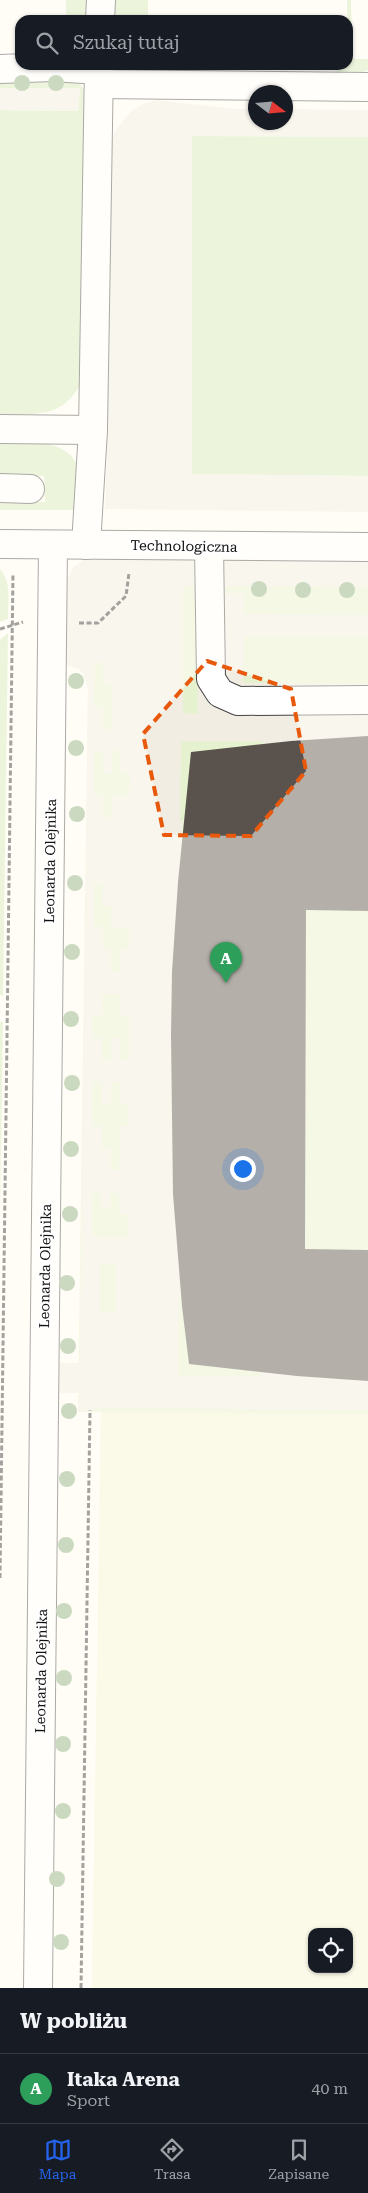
<!DOCTYPE html>
<html lang="pl">
<meta charset="utf-8">
<style>
:root{--surface:#171b24;--page:#242831;--text:#f1f3f6;--muted:#9ea1a6;--line:#363941;--accent:#2563eb}
body{margin:0;font-family:"Roboto Serif",serif;background:var(--page);color:var(--text)}
.controls{position:absolute;right:15px;bottom:15px;display:grid;overflow:hidden;border-radius:10px;box-shadow:0 1px 4px #0004}
.controls button{width:45px;height:45px;display:grid;place-items:center;padding:0;border:0;border-bottom:1px solid var(--line);background:var(--surface);color:var(--text);font:25px sans-serif}
.compass{position:absolute;left:248px;top:85px;width:45px;height:45px;border-radius:50%;background:var(--surface);box-shadow:0 1px 4px #0004;rotate:106deg}
.you{position:absolute;left:242px;top:1168px;width:18px;height:18px;margin:-12px;border:4px solid #fff;border-radius:50%;background:#1a73e8;box-shadow:0 0 0 8px #1a73e833}
.badge{display:grid;place-items:center;width:32px;height:32px;border-radius:50%;background:var(--accent);color:#fff;font-size:16px;font-weight:700}
.pin{position:absolute;translate:-50% -41px;filter:drop-shadow(0 1px 2px #0008)}
.pin::after{content:'';position:absolute;top:26px;width:18px;height:15px;background:inherit;clip-path:polygon(0 0,100% 0,50% 100%)}
.list{margin:0;padding:0;list-style:none}
h2{display:flex;justify-content:space-between;align-items:center;height:65px;margin:0;padding:0 20px;font-size:21px}
h2 small{font-size:16px;font-weight:400;color:var(--muted)}
.list li{display:grid;grid-template-columns:32px 1fr auto;gap:15px;align-items:center;box-sizing:border-box;height:70px;padding:0 20px;border-top:1px solid var(--line)}
.list b{display:block;font-size:19px;white-space:nowrap}
.list p{margin:0;font-size:16px;white-space:nowrap;color:var(--muted)}
.list em{font-size:16px;font-style:normal;color:var(--muted)}
.icon{flex:none;width:28px;height:28px;fill:none;stroke:currentColor;stroke-width:2;stroke-linecap:round;stroke-linejoin:round}
.map{position:relative;flex:none;width:368px;height:1988px;overflow:hidden}
.search{position:absolute;background:var(--surface);box-shadow:0 1px 4px #0004;left:15px;right:15px;top:15px;height:55px;display:flex;align-items:center;gap:12px;box-sizing:border-box;padding:0 18px;border-radius:15px;color:var(--muted);font-size:19px}
.sheet{height:135px;background:var(--surface)}
nav{display:flex;justify-content:space-around;align-items:center;box-sizing:border-box;height:70px;border-top:1px solid var(--line);background:var(--surface);font-size:14px;color:var(--muted)}
nav a{display:grid;justify-items:center;gap:2px}
nav .on{color:var(--accent)}
.map>svg:first-child{display:block}
.farmland{fill:#f6f3d4;fill-rule:evenodd}
.green{fill:#d5ebbd}
.pitch{fill:#e6f2cf}
.plaza{fill:#f1ede2;fill-rule:evenodd}
.building{fill:#5a524d}
.lines{fill:none;stroke-linecap:round;stroke-linejoin:round}
.minor-casing{stroke:#444;stroke-width:30}
.path{stroke:#333;stroke-width:3;stroke-dasharray:5 2.5;stroke-linecap:butt}
.minor{stroke:#fff;stroke-width:28}
.tree{fill:#8dad7f}
.marked{fill:none;stroke:#e8590c;stroke-width:4;stroke-dasharray:10 6;stroke-linejoin:round}
.labels{text-anchor:middle;stroke-width:5;stroke-linejoin:round;paint-order:stroke}
.street-label{font-size:14px;fill:#111;stroke:#fff}
</style>
<div class="map">
<svg width="368" height="1988" viewBox="0 0 368 1988">
<rect width="100%" height="100%" fill="#fffdf5"/>
<path class="farmland" d="M101,1408L368,1412V1988H92ZM312,1932H349V1969H312Z"/>
<g class="green">
<rect x="66" y="0" width="22" height="20"/>
<rect x="115" y="0" width="33" height="20"/>
<path d="M347,0H351L352,59H368V70C357,75 334,75 327,65H348Z"/>
<path d="M186,65H231C221,76 195,76 186,65Z"/>
<path d="M0,77L74,80L81,85L86,94L82,381C64,419 35,414 0,414V110L78,111L80,89L0,88Z"/>
<path d="M192,136L368,137V476L192,474Z"/>
<path d="M0,442C26,442 76,437 79,475C80,486 77,499 76,510H0V502H45L44,476H0Z"/>
<path d="M0,569C12,582 8,602 8,619L0,622Z"/>
<path d="M8,633L3,996L0,995V640Z"/>
<path d="M0,1022H3L0,1211Z"/>
</g>
<path class="pitch" d="M368,557V1413L78,1412L88,688L96,563Z"/>
<g class="plaza">
<path d="M0,88H80L78,111L0,110Z"/>
<path d="M157,100L234,109H255V122H286V109L368,110V137L192,136V474L368,476V512L105,509L108,414L111,142L115,131L131,111L143,104Z"/>
<path d="M368,557V587L225,586V593H244V614L368,615V637H244L243,683L368,684V736L263,744L262,741H181L180,821H183L172,972L171,1113L173,1194L182,1296H179L178,1376H260V1372L368,1381V1410L101,1408L78,1412L79,1393H58V1363H80L88,688L82,672L77,668L65,665L66,585L69,575L74,567L86,558ZM183,586H198V714L183,713ZM95,663H103V685H112V729H103V707H94ZM94,751L103,752V773L112,774V751H120V773H130L129,795H112L111,818L103,817V795H94ZM94,884H103L102,906H111V928H129V949H120V972L111,971V949H103V927H94ZM102,994H120V1015L129,1016V1060L120,1059V1038H111V1060H102V1038H93V1016H103ZM93,1082H102V1104H111V1082H119L120,1104L128,1105V1126H120L119,1170H111V1148H102V1126H93ZM92,1193H101V1207L111,1208L110,1193H119V1214L128,1215V1237H93ZM100,1263L115,1264V1313L99,1312Z"/>
</g>
<path class="building" d="M368,736V911L306,910L305,1249L368,1250V1381L297,1376L189,1364L182,1306L173,1194L171,1035L172,972L178,882L191,752L291,741Z"/>
<g class="lines">
<g class="minor-casing">
<g id="minor">
<path d="M100,20L101,0"/>
<path d="M0,69L52,67L99,70"/>
<path d="M99,84L368,87"/>
<path d="M0,429L93,430"/>
<path d="M0,488L30,489"/>
<path d="M0,544L368,547"/>
<path d="M86,545L93,430L99,65"/>
<path d="M209,547L211,679L220,693L238,701L368,700"/>
<path d="M38,1988L53,545"/>
</g>
</g>
<g class="path">
<path d="M79,623H98L126,596L129,573"/>
<path d="M0,629L23,622"/>
<path d="M0,1578L13,573"/>
<path d="M81,1988L90,1410"/>
</g>
<use href="#minor" class="minor"/>
</g>
<g class="tree">
<circle cx="22" cy="83" r="8"/>
<circle cx="56" cy="83" r="8"/>
<circle cx="259" cy="589" r="8"/>
<circle cx="303" cy="590" r="8"/>
<circle cx="347" cy="590" r="8"/>
<circle cx="76" cy="681" r="8"/>
<circle cx="76" cy="748" r="8"/>
<circle cx="77" cy="814" r="8"/>
<circle cx="75" cy="883" r="8"/>
<circle cx="72" cy="952" r="8"/>
<circle cx="71" cy="1019" r="8"/>
<circle cx="72" cy="1083" r="8"/>
<circle cx="71" cy="1149" r="8"/>
<circle cx="70" cy="1214" r="8"/>
<circle cx="67" cy="1283" r="8"/>
<circle cx="68" cy="1346" r="8"/>
<circle cx="69" cy="1411" r="8"/>
<circle cx="67" cy="1479" r="8"/>
<circle cx="66" cy="1545" r="8"/>
<circle cx="64" cy="1611" r="8"/>
<circle cx="64" cy="1678" r="8"/>
<circle cx="63" cy="1744" r="8"/>
<circle cx="63" cy="1811" r="8"/>
<circle cx="57" cy="1879" r="8"/>
<circle cx="61" cy="1942" r="8"/>
</g>
<path d="M0 0H368V1988H0ZM207,661L291,689L306,771L251,836L164,835L143,734Z" fill="#fffdf5" fill-opacity=".55" fill-rule="evenodd"/>
<path class="marked" d="M207,661L291,689L306,771L251,836L164,835L143,734Z"/>
<g class="labels">
<g class="street-label">
<text transform="translate(184 546) rotate(1)" y="5">Technologiczna</text>
<text transform="translate(50 861) rotate(-89)" y="5">Leonarda Olejnika</text>
<text transform="translate(45 1266) rotate(-89)" y="5">Leonarda Olejnika</text>
<text transform="translate(41 1671) rotate(-89)" y="5">Leonarda Olejnika</text>
</g>
</g>
</svg>
<div class="controls">
<button><svg class="icon" aria-label="locate" viewBox="0 0 24 24"><circle cx="12" cy="12" r="6"/><path d="M12 2v4M12 18v4M2 12h4M18 12h4"/></svg></button>
</div>
<svg class="compass" viewBox="-18 -18 36 36"><path d="M0-13l5 13h-10z" fill="#e53935"/><path d="M0 13l5-13h-10z" fill="#9ea1a6"/></svg>
<div class="you"></div>
<div class="pin badge" style="left:226px;top:983px;background:#2e9e5b">A</div>
<div class="search"><svg class="icon" aria-label="search" viewBox="0 0 24 24"><circle cx="10" cy="10" r="6"/><path d="M15 15l6 6"/></svg>Szukaj tutaj</div>
</div>
<section class="sheet">
<h2>W pobliżu<small></small></h2>
<ul class="list">
<li><span class="badge" style="background:#2e9e5b">A</span><div><b>Itaka Arena</b><p>Sport</p></div><em>40 m</em></li>
</ul>
</section>
<nav>
<a class="on"><svg class="icon" aria-label="map" viewBox="0 0 24 24"><path d="M3 6l6-2 6 2 6-2v14l-6 2-6-2-6 2zM9 4v14M15 6v14"/></svg>Mapa</a>
<a><svg class="icon" aria-label="directions" viewBox="0 0 24 24"><path d="M12 3l9 9-9 9-9-9zM9 14v-3h6M13 9l2 2-2 2"/></svg>Trasa</a>
<a><svg class="icon" aria-label="saved" viewBox="0 0 24 24"><path d="M7 4h10v16l-5-4-5 4z"/></svg>Zapisane</a>
</nav>
